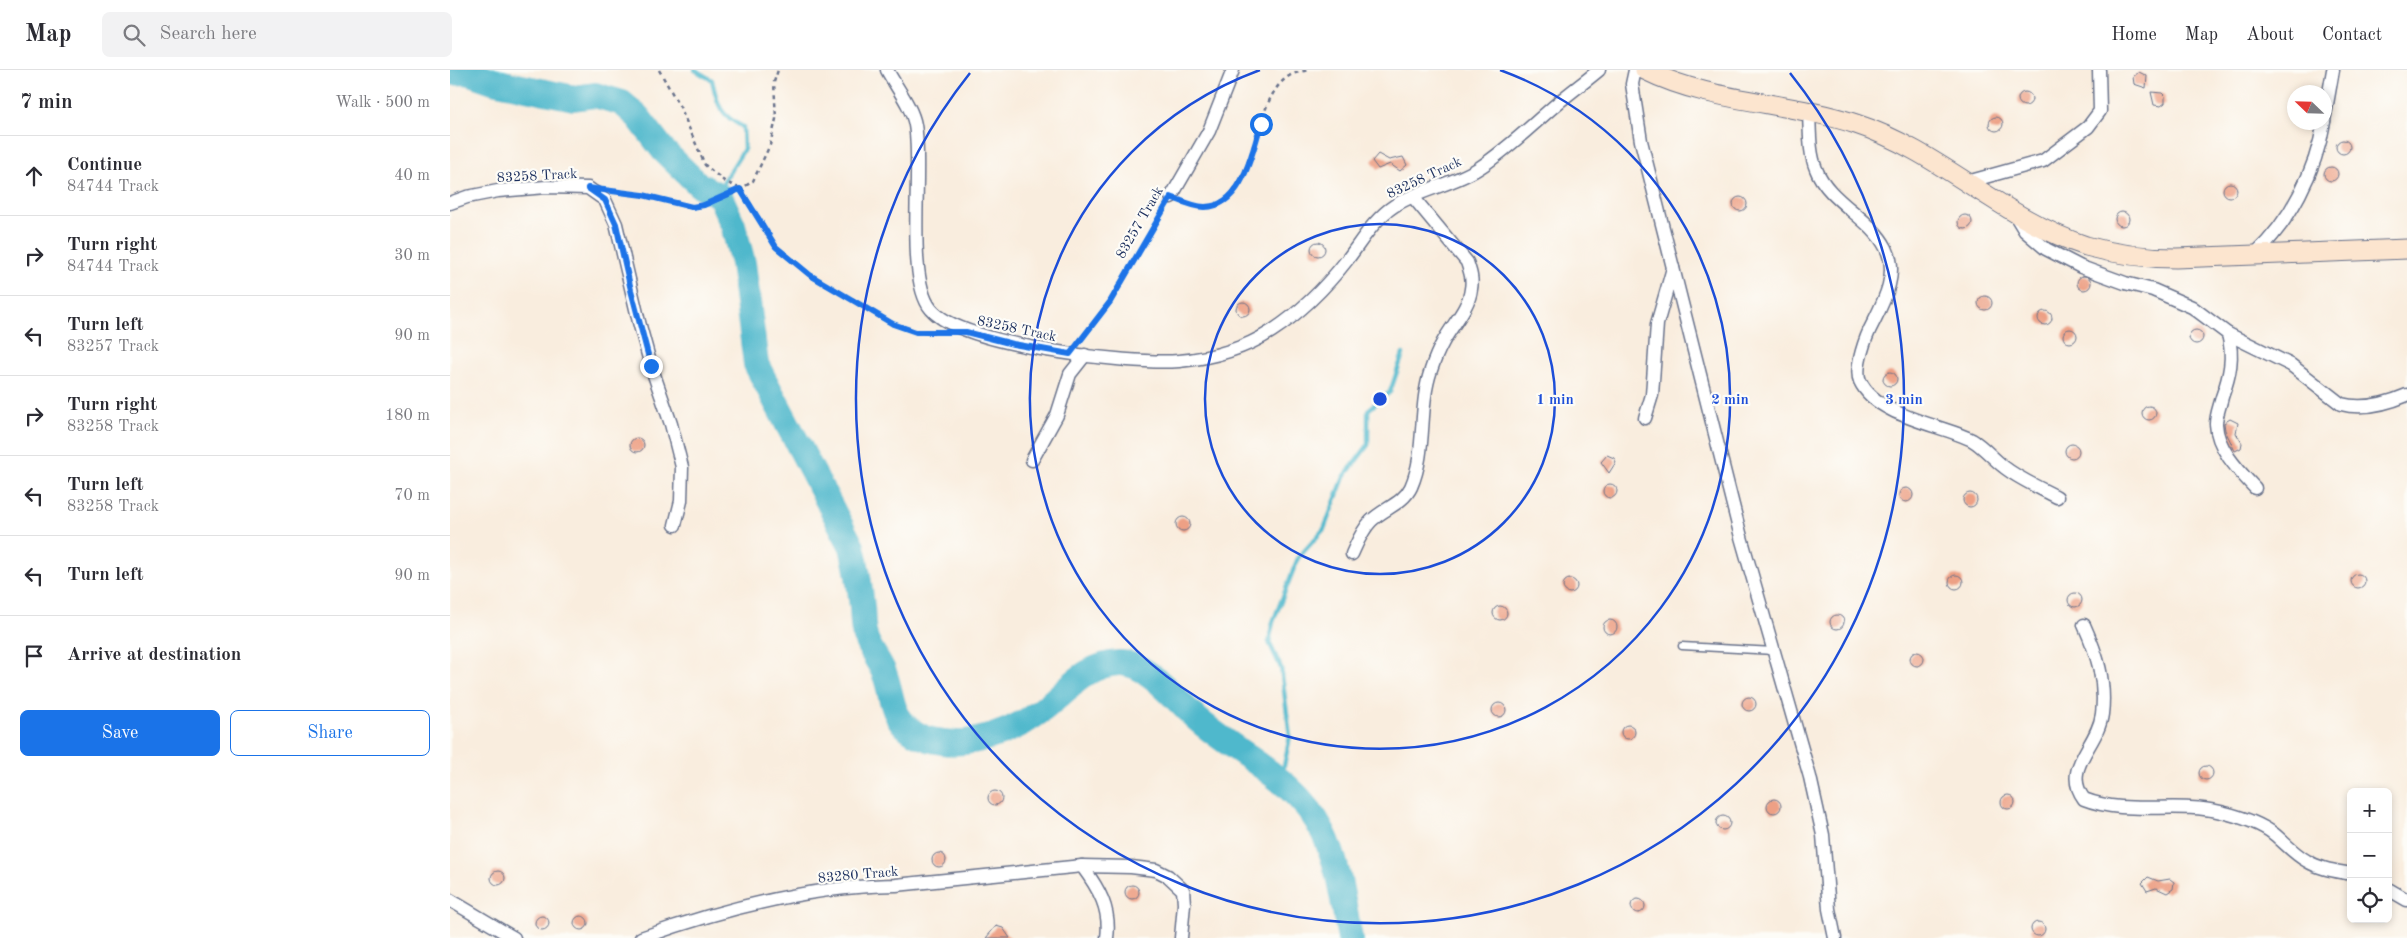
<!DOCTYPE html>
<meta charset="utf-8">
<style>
:root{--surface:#fff;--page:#f2f2f3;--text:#2b2b33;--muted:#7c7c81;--line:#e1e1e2;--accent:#1a73e8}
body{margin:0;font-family:"Old Standard TT",serif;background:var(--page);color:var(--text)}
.controls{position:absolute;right:15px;bottom:15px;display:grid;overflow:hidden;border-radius:8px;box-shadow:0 2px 8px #0003}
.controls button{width:45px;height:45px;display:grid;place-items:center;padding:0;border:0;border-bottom:1px solid var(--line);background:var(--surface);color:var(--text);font:25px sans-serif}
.compass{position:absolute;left:1837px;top:15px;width:45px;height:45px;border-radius:50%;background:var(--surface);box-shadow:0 2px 8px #0003;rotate:293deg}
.stop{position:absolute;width:15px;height:15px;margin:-11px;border:4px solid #1a73e8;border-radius:50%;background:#fff}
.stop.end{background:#1a73e8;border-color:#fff;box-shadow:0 1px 5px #0008}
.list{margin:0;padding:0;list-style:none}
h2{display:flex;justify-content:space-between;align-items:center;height:65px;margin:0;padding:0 20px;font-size:21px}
h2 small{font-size:16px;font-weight:400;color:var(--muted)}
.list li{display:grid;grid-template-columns:32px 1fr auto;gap:15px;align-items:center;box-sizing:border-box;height:80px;padding:0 20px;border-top:1px solid var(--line)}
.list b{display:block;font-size:19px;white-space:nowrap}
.list p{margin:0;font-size:16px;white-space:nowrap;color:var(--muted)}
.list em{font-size:16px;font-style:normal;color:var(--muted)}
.actions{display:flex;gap:10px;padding:15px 20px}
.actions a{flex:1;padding:11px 0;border:1px solid var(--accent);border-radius:8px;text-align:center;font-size:18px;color:var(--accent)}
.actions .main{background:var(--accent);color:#fff}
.icon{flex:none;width:28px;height:28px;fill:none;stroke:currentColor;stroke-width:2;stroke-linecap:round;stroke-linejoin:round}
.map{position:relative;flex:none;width:1957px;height:868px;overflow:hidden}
header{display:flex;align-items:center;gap:30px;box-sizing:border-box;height:70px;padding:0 25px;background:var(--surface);border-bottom:1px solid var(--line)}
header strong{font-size:24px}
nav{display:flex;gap:28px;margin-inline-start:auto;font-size:18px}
.search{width:350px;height:45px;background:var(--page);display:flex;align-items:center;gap:12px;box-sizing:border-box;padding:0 18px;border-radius:8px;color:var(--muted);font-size:19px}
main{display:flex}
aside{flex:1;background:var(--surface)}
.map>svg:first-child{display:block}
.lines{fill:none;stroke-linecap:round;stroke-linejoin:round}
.stream{stroke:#4fb8cc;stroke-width:4.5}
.river{stroke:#4fb8cc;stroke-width:26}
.building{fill:#eda085}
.lane-casing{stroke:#69728b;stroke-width:9}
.street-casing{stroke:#69728b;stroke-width:15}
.secondary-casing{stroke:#69728b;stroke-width:21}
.path{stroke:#69728b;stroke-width:2.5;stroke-dasharray:4 4;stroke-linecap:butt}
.lane{stroke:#fff;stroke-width:6}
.street{stroke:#fff;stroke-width:12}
.secondary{stroke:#fce5cf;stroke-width:19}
.route{stroke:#1a73e8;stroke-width:6}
.ring{fill:none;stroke:#1d4ed8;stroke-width:2.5}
.labels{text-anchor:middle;stroke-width:4.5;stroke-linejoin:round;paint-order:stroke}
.street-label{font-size:14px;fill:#1b2f5e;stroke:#fdfcf7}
.centre{fill:#1d4ed8;stroke:#fdfcf7;stroke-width:2.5}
.ring-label{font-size:15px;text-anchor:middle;font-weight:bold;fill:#1d4ed8;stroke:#fdfcf7;stroke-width:4.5;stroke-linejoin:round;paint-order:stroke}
</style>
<header>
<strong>Map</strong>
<div class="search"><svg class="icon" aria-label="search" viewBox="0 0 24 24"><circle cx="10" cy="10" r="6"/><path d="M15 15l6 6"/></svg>Search here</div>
<nav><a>Home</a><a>Map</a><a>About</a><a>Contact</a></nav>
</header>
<main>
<aside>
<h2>7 min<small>Walk · 500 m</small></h2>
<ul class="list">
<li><svg class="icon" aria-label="ahead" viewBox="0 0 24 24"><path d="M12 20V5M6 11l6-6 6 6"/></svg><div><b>Continue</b><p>84744 Track</p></div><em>40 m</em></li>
<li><svg class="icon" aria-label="right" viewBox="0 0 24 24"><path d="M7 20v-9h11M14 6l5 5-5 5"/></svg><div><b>Turn right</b><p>84744 Track</p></div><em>30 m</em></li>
<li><svg class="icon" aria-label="left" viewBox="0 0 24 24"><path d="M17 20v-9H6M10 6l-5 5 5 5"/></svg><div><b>Turn left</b><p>83257 Track</p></div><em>90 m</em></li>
<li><svg class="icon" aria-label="right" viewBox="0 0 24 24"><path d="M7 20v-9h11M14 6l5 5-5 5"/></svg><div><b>Turn right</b><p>83258 Track</p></div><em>180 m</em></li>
<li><svg class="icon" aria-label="left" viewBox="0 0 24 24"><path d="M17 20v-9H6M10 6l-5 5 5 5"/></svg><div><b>Turn left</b><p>83258 Track</p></div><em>70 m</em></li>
<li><svg class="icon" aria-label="left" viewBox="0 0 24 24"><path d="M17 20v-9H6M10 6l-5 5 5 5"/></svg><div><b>Turn left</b></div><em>90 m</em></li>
<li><svg class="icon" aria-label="arrive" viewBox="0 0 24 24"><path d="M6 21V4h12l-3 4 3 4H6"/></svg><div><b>Arrive at destination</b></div></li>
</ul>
<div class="actions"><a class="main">Save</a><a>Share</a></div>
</aside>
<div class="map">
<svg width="1957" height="868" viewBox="0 0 1957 868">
<rect width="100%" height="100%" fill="#fdfcf7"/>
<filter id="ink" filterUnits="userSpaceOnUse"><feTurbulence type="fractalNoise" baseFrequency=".02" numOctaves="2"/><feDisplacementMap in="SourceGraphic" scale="10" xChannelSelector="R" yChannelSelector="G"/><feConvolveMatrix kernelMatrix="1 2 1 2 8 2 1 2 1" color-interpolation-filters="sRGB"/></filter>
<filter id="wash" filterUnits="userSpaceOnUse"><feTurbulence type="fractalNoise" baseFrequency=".0096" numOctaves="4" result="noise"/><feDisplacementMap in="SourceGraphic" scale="20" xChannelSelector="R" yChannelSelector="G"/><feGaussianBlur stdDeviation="1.12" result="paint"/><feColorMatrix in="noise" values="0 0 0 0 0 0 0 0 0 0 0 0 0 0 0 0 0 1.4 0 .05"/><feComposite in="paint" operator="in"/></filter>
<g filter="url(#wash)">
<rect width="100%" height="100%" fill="#f9edde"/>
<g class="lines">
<g class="stream">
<path d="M245,0L262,10C268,36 269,44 293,57L294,79L274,111L270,126"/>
<path d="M831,711L840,666L831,598L819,572L823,552L848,488L874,459L894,407L918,375V340L940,322L953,284"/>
</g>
<path class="river" d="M0,3L17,2L43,11L124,28L145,25L172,33L188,47L214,81L249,115L270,126L283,155L293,193L306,294L402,477C407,497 410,516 412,537C413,547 412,560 416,569C421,583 432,594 436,608C442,626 442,647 459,659C496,687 555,667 588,643C615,624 634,594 669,593C698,592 727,632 747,649C789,686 847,709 873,762C889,794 893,833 900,868"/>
</g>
<g id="blocks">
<g class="building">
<path d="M1689,2L1697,6L1696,18L1684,14L1683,7Z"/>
<circle cx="1575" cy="29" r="7"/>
<path d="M1701,22L1712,23L1715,26V33L1711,36L1704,35Z"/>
<circle cx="1546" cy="54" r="7"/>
<circle cx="1893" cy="77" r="7"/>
<path d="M928,84L939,90L953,87L957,95L950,101L940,94L928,99L922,91Z"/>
<circle cx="1881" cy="104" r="7"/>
<circle cx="1780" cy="120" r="7"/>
<circle cx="1290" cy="134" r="7"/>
<circle cx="1672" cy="149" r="7"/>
<circle cx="1515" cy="152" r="7"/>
<circle cx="868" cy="179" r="7"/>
<circle cx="1634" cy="213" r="7"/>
<circle cx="1535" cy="233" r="7"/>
<circle cx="793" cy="239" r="7"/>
<circle cx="1595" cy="248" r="7"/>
<circle cx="1620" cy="266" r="7"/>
<circle cx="1746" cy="267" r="7"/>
<circle cx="1440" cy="309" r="7"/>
<circle cx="1699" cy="343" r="7"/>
<path d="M1780,349L1788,353L1786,363L1792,373L1791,378L1785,381L1775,360L1774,353Z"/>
<circle cx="187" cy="375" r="7"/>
<circle cx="1622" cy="381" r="7"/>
<path d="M1157,385L1164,388L1166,392L1159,403L1151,392Z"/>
<circle cx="1160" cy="421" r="7"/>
<circle cx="1456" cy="425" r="7"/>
<circle cx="1520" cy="430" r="7"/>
<circle cx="733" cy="454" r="7"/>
<circle cx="1908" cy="511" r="7"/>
<circle cx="1506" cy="512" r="7"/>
<circle cx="1120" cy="516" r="7"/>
<circle cx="1625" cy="530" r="7"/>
<circle cx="1050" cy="543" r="7"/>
<circle cx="1387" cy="552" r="7"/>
<circle cx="1160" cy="557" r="7"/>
<circle cx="1467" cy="589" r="7"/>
<circle cx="1299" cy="634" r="7"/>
<circle cx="1049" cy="640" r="7"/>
<circle cx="1178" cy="662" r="7"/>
<circle cx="1756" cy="703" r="7"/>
<circle cx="545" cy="728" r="7"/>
<circle cx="1558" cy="732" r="7"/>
<circle cx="1324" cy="736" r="7"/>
<circle cx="1273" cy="753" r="7"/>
<circle cx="489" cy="790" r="7"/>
<circle cx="48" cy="808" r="7"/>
<path d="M1698,807L1708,811L1720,809L1724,812L1723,819L1717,823L1706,818L1697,821L1692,813Z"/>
<circle cx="682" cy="822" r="7"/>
<circle cx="1188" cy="836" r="7"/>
<circle cx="92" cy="853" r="7"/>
<circle cx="131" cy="853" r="7"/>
<circle cx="1588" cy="859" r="7"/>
<path d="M546,856L553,858L560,868H536Z"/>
</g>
</g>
</g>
<g filter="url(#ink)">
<use href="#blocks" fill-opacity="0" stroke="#69728b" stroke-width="1"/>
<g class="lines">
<g class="lane-casing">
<path id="lane" d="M1232,576L1324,581"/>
</g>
<g class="street-casing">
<g id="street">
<path d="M437,0C446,17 462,37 465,55C473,99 455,208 481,239C511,276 681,295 729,291C762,288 794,279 822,261C851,242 876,217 897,190C911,172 924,149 944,136C970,119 1003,115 1029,98C1058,79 1083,54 1109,32C1122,21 1136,11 1149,0"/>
<path d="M1185,0L1182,14L1191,71L1291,467L1360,707L1373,765L1379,839L1385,868"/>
<path d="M1359,43C1360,62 1359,82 1366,99C1378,131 1421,148 1436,178C1449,203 1434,231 1423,253C1416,266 1404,298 1410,311C1427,347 1490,354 1522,370C1534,377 1543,389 1554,397C1569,409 1590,418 1607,427"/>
<path d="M1874,51L1883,0"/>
<path d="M1517,112L1593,91L1638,57L1650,41L1649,0"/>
<path d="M721,127L759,61L783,0"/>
<path d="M0,133L17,127L48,121L96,117L138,118L155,130L166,154L189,252L201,296L221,354L232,397L231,431L225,455"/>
<path d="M1564,143L1575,161L1596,179L1631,197L1675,213L1703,220L1742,237L1778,264L1841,295L1891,334C1913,340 1936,334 1957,325"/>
<path d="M1804,185C1840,152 1866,101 1874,52"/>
<path d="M1778,264C1784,287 1780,305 1772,327C1770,336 1766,345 1766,354C1767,379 1789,401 1805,418"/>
<path d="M1195,348L1202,325L1207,254L1223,198"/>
<path d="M582,390L607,345L620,304L635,285"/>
<path d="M902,484C907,473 912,460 921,451C934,438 953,434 961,417C977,381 968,337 981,300C984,291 988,281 993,272C1002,255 1019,238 1021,219C1023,209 1020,201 1017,192L963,127"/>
<path d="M1634,555C1647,584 1656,611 1652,644C1648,676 1611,698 1634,729C1677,746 1726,731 1771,742C1788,746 1810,753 1824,764C1835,773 1844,784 1857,791C1870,799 1886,801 1901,804"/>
<path d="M632,796C649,819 661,839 657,868"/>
<path d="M1938,819L1957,830"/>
<path d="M0,830L64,868"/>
<path d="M191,868C272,839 360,816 446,815L632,796L681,797L706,800L718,806L733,820L734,834L731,868"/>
</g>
</g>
<g class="secondary-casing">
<path id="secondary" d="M1195,0C1261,33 1337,31 1406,54C1489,81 1553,149 1636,176C1665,184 1696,188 1726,188L1957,179"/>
</g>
<g class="path">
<path d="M209,0L230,37L255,95L274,111L291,119"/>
<path d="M291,119L326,177L360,205L443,254L466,262H490"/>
<path d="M166,121L193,125L242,137L254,135L288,121L303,111L320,75L326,49L324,12L328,0"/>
<path d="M733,132C815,162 793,26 843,4C848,2 854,1 859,0"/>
<path d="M629,272L660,232L715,138"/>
</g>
<use href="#lane" class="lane"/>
<use href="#street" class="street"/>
<use href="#secondary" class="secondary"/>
</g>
</g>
<g class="lines" filter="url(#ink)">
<path class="route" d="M201,296L181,220L166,154L155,130L138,118L193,125L242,137L254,135L290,119L326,177L360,205L443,254L466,262H516L563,274L620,284L660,232L721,127C731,131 744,137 755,137C793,136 802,82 811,54"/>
</g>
<g class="ring">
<circle cx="930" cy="329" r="175"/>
<path d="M1050 0A350 350 0 1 1 810 0"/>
<path d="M1340 3A524 524 0 1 1 520 3"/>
</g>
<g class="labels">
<g class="street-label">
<text transform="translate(87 105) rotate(-3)" y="5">83258 Track</text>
<text transform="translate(974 107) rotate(-25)" y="5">83258 Track</text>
<text transform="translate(689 152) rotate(-60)" y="5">83257 Track</text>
<text transform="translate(567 258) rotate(12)" y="5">83258 Track</text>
<text transform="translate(408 804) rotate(-5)" y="5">83280 Track</text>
</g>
</g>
<circle cx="930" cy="329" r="8" class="centre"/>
<g class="ring-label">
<text x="1105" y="334">1 min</text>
<text x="1280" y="334">2 min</text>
<text x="1454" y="334">3 min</text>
</g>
</svg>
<div class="controls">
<button>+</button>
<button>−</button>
<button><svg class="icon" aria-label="locate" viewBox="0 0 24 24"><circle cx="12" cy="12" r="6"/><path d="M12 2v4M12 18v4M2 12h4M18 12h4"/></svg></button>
</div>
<svg class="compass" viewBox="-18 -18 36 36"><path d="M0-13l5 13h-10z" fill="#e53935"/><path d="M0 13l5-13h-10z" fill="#7c7c81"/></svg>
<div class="stop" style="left:811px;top:54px"></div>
<div class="stop end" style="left:201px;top:296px"></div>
</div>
</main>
